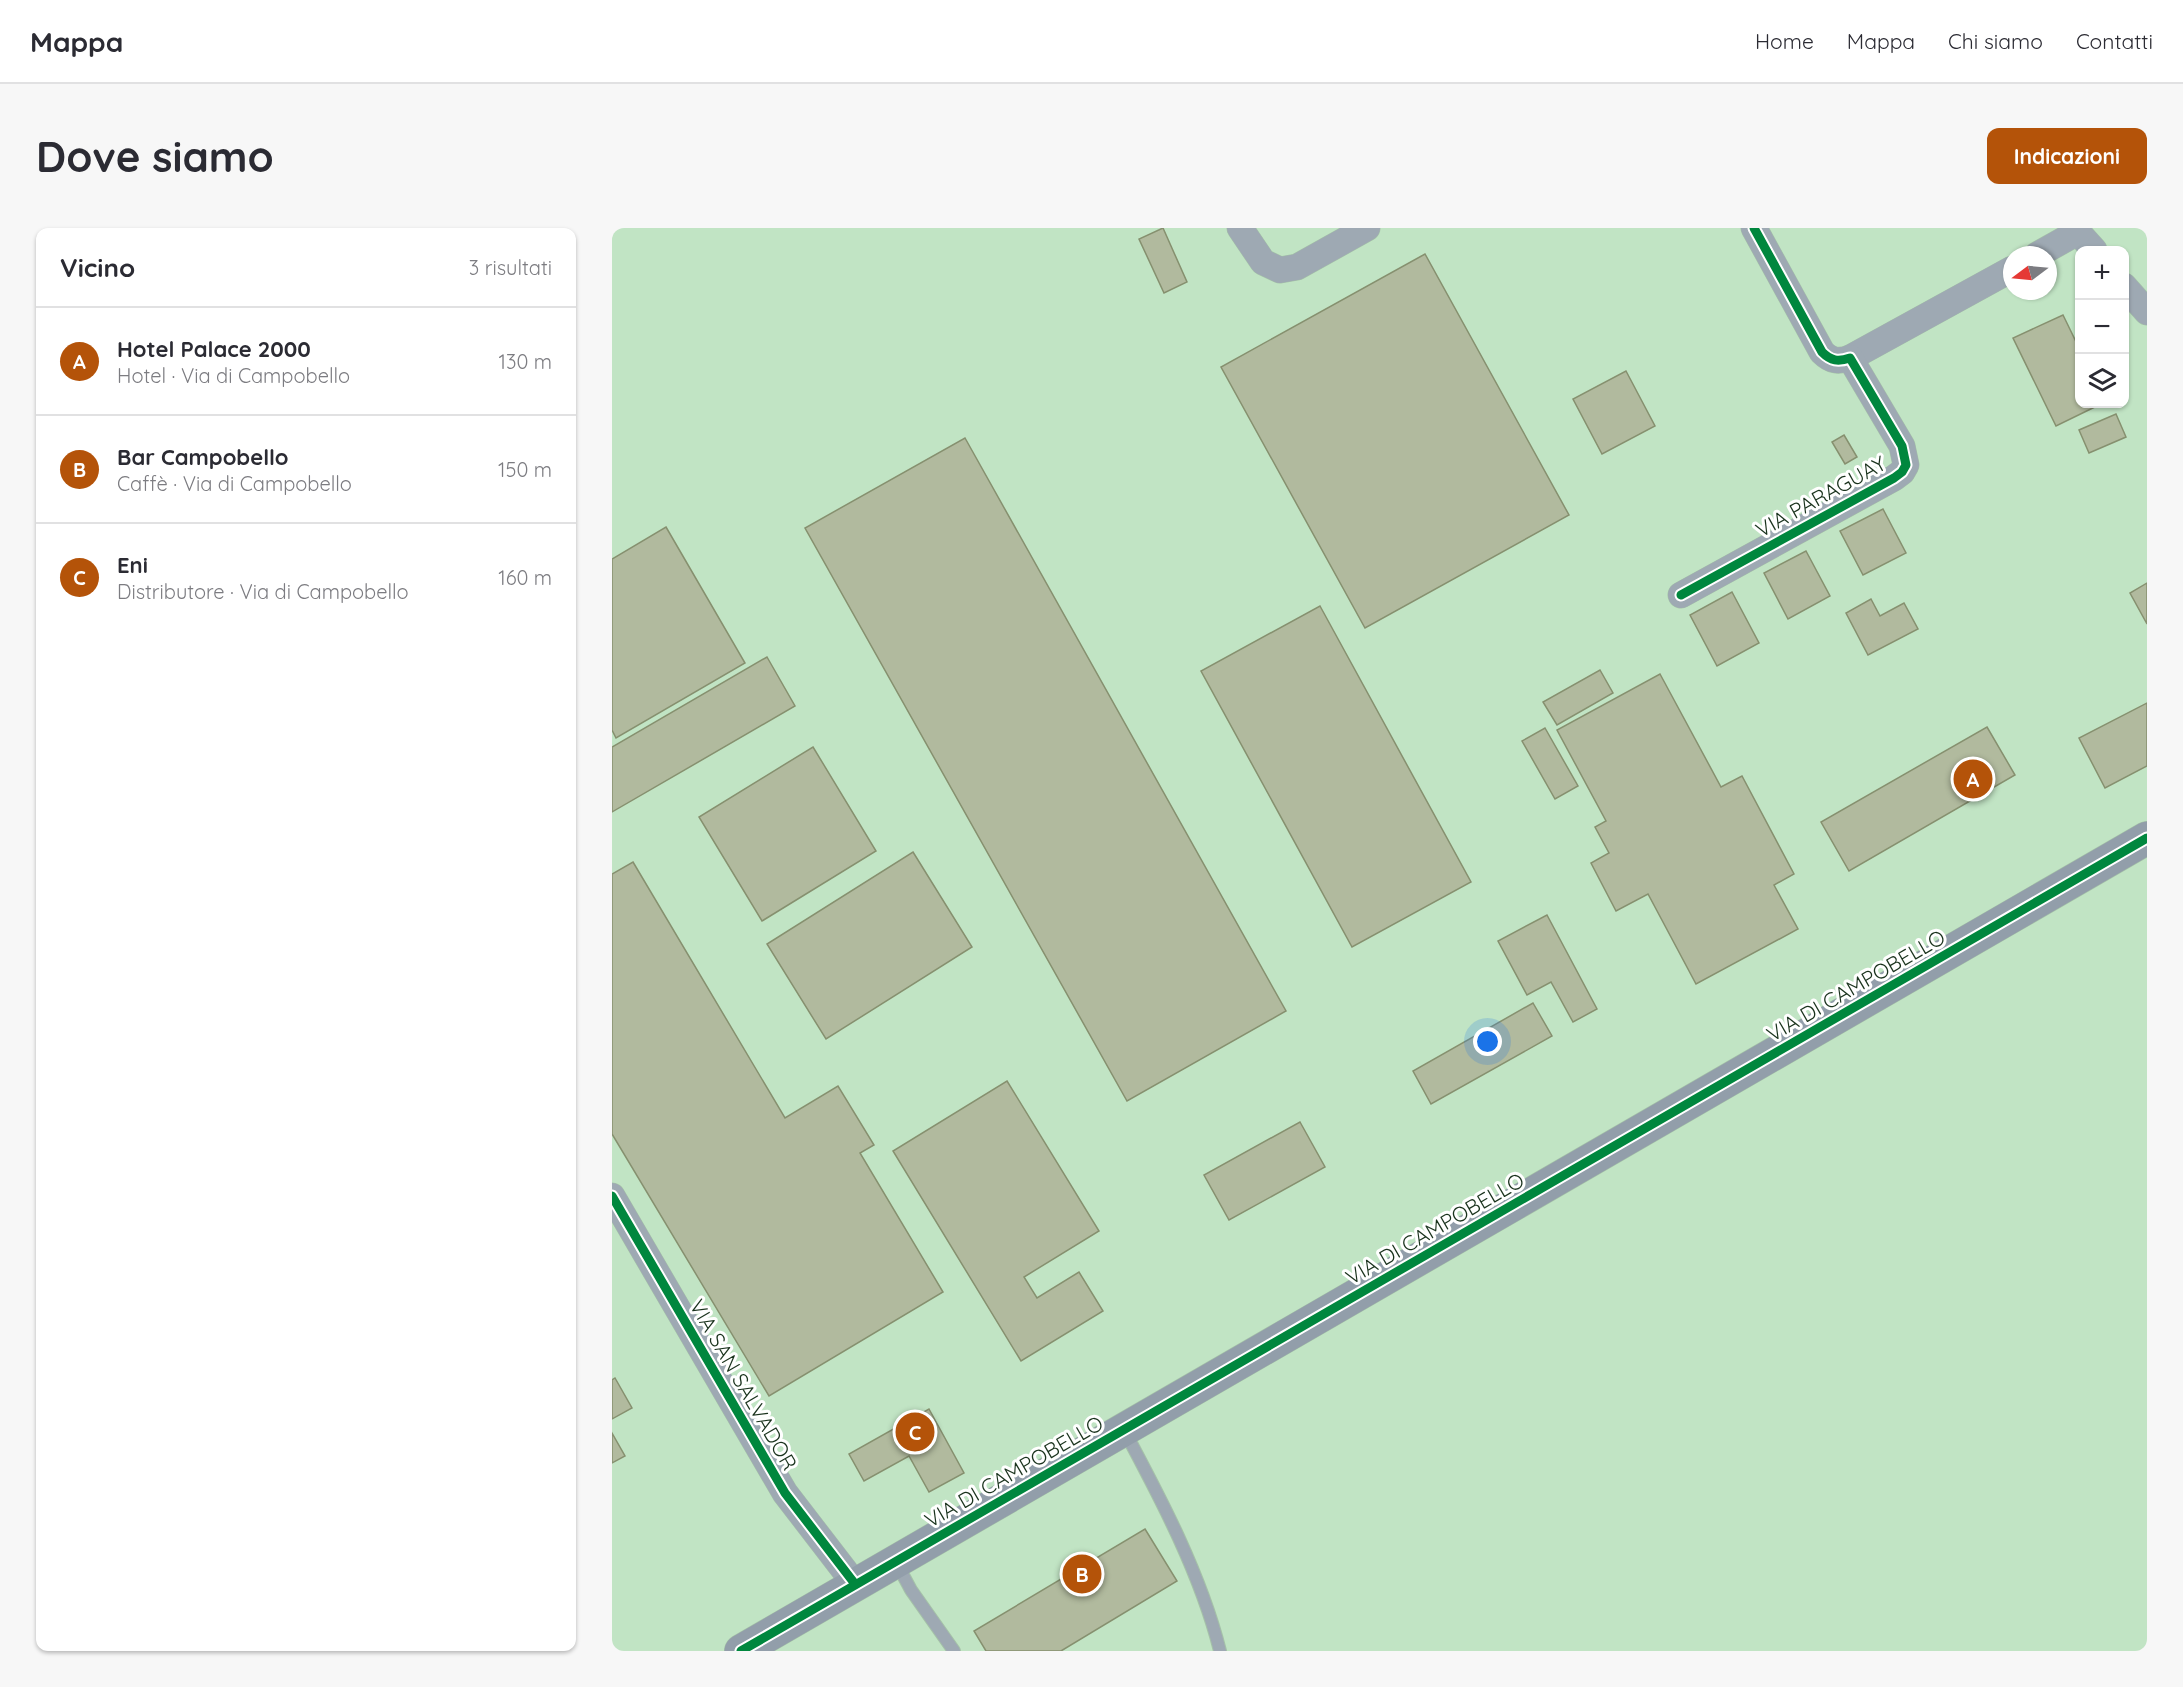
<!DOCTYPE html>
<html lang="it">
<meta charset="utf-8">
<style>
:root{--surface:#fff;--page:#f7f7f7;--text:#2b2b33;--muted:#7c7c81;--line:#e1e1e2;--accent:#b45309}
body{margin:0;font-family:Quicksand,sans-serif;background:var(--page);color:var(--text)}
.controls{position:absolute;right:18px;top:18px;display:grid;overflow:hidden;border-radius:12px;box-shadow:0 2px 4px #0004}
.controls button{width:54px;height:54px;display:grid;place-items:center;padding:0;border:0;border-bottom:2px solid var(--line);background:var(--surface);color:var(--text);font:30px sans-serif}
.compass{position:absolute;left:1391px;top:18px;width:54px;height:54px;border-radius:50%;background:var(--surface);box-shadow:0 2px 4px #0004;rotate:254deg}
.you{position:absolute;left:876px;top:814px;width:21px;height:21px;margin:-15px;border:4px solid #fff;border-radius:50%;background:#1a73e8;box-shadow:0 0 0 9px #1a73e833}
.badge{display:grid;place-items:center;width:39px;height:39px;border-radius:50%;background:var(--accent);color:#fff;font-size:20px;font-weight:700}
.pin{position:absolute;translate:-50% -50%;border:3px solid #fff;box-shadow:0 2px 6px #0006}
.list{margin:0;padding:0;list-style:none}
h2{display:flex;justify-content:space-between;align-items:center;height:78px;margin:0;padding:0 24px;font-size:26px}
h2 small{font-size:20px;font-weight:400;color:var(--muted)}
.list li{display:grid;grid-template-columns:39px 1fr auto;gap:18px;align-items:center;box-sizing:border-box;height:108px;padding:0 24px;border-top:2px solid var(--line)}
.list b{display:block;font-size:22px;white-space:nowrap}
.list p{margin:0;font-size:20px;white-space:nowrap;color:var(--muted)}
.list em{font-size:20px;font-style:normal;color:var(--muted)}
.icon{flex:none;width:33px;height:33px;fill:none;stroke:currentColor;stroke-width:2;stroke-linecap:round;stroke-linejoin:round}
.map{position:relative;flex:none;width:1535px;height:1423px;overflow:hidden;border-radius:12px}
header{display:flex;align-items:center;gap:36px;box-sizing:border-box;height:84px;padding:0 30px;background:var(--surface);border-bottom:2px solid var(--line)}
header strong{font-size:28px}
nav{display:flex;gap:33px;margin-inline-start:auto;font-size:21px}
.intro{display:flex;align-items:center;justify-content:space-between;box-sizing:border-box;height:144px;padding:0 36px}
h1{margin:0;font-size:42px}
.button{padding:15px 27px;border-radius:12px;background:var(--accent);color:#fff;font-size:21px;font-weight:700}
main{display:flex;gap:36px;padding:0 36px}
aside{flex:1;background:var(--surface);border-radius:12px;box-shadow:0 2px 4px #0004}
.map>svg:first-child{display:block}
.building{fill:#b1ba9e;stroke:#86906f;stroke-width:1.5}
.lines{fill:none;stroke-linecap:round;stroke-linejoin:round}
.lane-casing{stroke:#a5c2a8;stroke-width:14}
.street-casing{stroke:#a5c2a8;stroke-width:27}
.secondary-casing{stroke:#a5c2a8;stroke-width:34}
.lane{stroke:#9ea9b3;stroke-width:12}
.street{stroke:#9ea9b3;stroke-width:26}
.secondary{stroke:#929eaa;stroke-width:33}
.cycleway-casing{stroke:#fff;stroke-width:13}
.cycleway{stroke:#00873e;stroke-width:9}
.labels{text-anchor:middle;stroke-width:6;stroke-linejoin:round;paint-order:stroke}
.street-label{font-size:21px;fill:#19321c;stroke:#fff}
</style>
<header>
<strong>Mappa</strong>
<nav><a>Home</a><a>Mappa</a><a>Chi siamo</a><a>Contatti</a></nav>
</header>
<div class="intro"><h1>Dove siamo</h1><a class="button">Indicazioni</a></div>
<main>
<aside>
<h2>Vicino<small>3 risultati</small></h2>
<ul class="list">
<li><span class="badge">A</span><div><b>Hotel Palace 2000</b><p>Hotel · Via di Campobello</p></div><em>130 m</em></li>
<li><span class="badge">B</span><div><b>Bar Campobello</b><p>Caffè · Via di Campobello</p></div><em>150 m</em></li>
<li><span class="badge">C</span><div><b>Eni</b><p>Distributore · Via di Campobello</p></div><em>160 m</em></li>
</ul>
</aside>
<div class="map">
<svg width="1535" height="1423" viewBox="0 0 1535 1423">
<rect width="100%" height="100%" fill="#c1e4c4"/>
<g class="building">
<path d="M551,0L575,54L552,65L527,11Z"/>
<path d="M813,26L957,287L753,400L609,139Z"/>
<path d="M1451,87L1468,122V176H1489L1444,198L1401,110Z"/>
<path d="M1014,143L1043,198L990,226L961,171Z"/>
<path d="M1504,186L1514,209L1477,225L1467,202Z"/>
<path d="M1232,207L1245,229L1233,236L1220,214Z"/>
<path d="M353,210L674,783L515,873L193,300Z"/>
<path d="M1271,281L1294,325L1251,347L1228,303Z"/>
<path d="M54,299L133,435L4,510L0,502V331Z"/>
<path d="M1194,323L1218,368L1176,391L1152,345Z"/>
<path d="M1535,355V396L1518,365Z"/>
<path d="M1120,364L1147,415L1105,438L1078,387Z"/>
<path d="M1259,371L1268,388L1292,375L1306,401L1256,427L1234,385Z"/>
<path d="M708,378L859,654L740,719L589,443Z"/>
<path d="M155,429L183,478L0,584V519Z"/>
<path d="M988,442L1001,465L945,497L931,474Z"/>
<path d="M1048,446L1109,559L1130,548L1182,646L1162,657L1186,701L1084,756L1036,666L1004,683L979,635L997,625L983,599L994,593L945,502Z"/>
<path d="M1535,475V538L1493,560L1467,510Z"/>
<path d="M1375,499L1403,547L1237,643L1209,594Z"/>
<path d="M933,500L966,558L943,571L910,513Z"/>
<path d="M201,519L264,623L150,693L87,589Z"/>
<path d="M301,624L360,719L214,811L155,716Z"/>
<path d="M21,634L173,890L226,858L262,917L248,925L331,1064L157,1168L0,906V646Z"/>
<path d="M935,687L985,781L961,794L939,754L915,767L886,713Z"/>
<path d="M921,775L940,808L819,876L801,843Z"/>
<path d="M395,853L487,1003L412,1049L425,1070L467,1044L491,1083L409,1133L281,923Z"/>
<path d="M688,894L713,939L617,992L592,947Z"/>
<path d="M3,1150L20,1180L0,1191V1152Z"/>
<path d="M317,1181L352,1245L317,1264L297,1228L252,1253L237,1226Z"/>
<path d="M0,1205L13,1228L0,1235Z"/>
<path d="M533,1301L565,1353L449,1423H374L362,1403Z"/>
</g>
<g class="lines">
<g class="lane-casing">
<g id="lane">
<path d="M512,1202C549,1271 589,1347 608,1423"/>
<path d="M284,1334L299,1362L342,1423"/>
</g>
</g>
<g class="street-casing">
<g id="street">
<path d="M628,0L651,34L668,42L685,39L755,0"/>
<path d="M1462,0L1482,22"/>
<path d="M1425,27L1466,4"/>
<path d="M1512,58L1535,84"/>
<path d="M1238,130L1400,41"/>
<path d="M1069,367L1282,250L1290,244L1294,237L1290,218L1238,130C1226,134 1219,133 1210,124L1142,0"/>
<path d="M0,968L173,1265L243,1356"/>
</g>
</g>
<g class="secondary-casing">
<path id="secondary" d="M129,1423L1535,610"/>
</g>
<use href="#lane" class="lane"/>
<use href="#street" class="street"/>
<use href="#secondary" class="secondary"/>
<g class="cycleway-casing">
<g id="cycleway">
<path d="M1069,367L1282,250L1290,244L1294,237L1290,218L1238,130C1226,134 1219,133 1210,124L1142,0"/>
<path d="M0,968L173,1265L243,1356"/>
<path d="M129,1423L1535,610"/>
</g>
</g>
<use href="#cycleway" class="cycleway"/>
</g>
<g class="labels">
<g class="street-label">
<text transform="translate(1209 269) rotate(-29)" y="7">VIA PARAGUAY</text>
<text transform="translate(1244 758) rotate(-30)" y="7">VIA DI CAMPOBELLO</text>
<text transform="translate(823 1001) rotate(-30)" y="7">VIA DI CAMPOBELLO</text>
<text transform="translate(131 1157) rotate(60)" y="7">VIA SAN SALVADOR</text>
<text transform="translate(402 1244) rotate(-30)" y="7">VIA DI CAMPOBELLO</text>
</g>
</g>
</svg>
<div class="controls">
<button>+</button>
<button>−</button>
<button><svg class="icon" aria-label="layers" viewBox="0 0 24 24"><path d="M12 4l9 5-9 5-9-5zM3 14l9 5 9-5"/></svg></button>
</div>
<svg class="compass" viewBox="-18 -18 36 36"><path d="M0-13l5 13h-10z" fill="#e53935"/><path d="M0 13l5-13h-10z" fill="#7c7c81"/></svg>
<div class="you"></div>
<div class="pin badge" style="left:1361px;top:551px">A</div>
<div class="pin badge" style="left:470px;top:1346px">B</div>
<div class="pin badge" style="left:303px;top:1204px">C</div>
</div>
</main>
